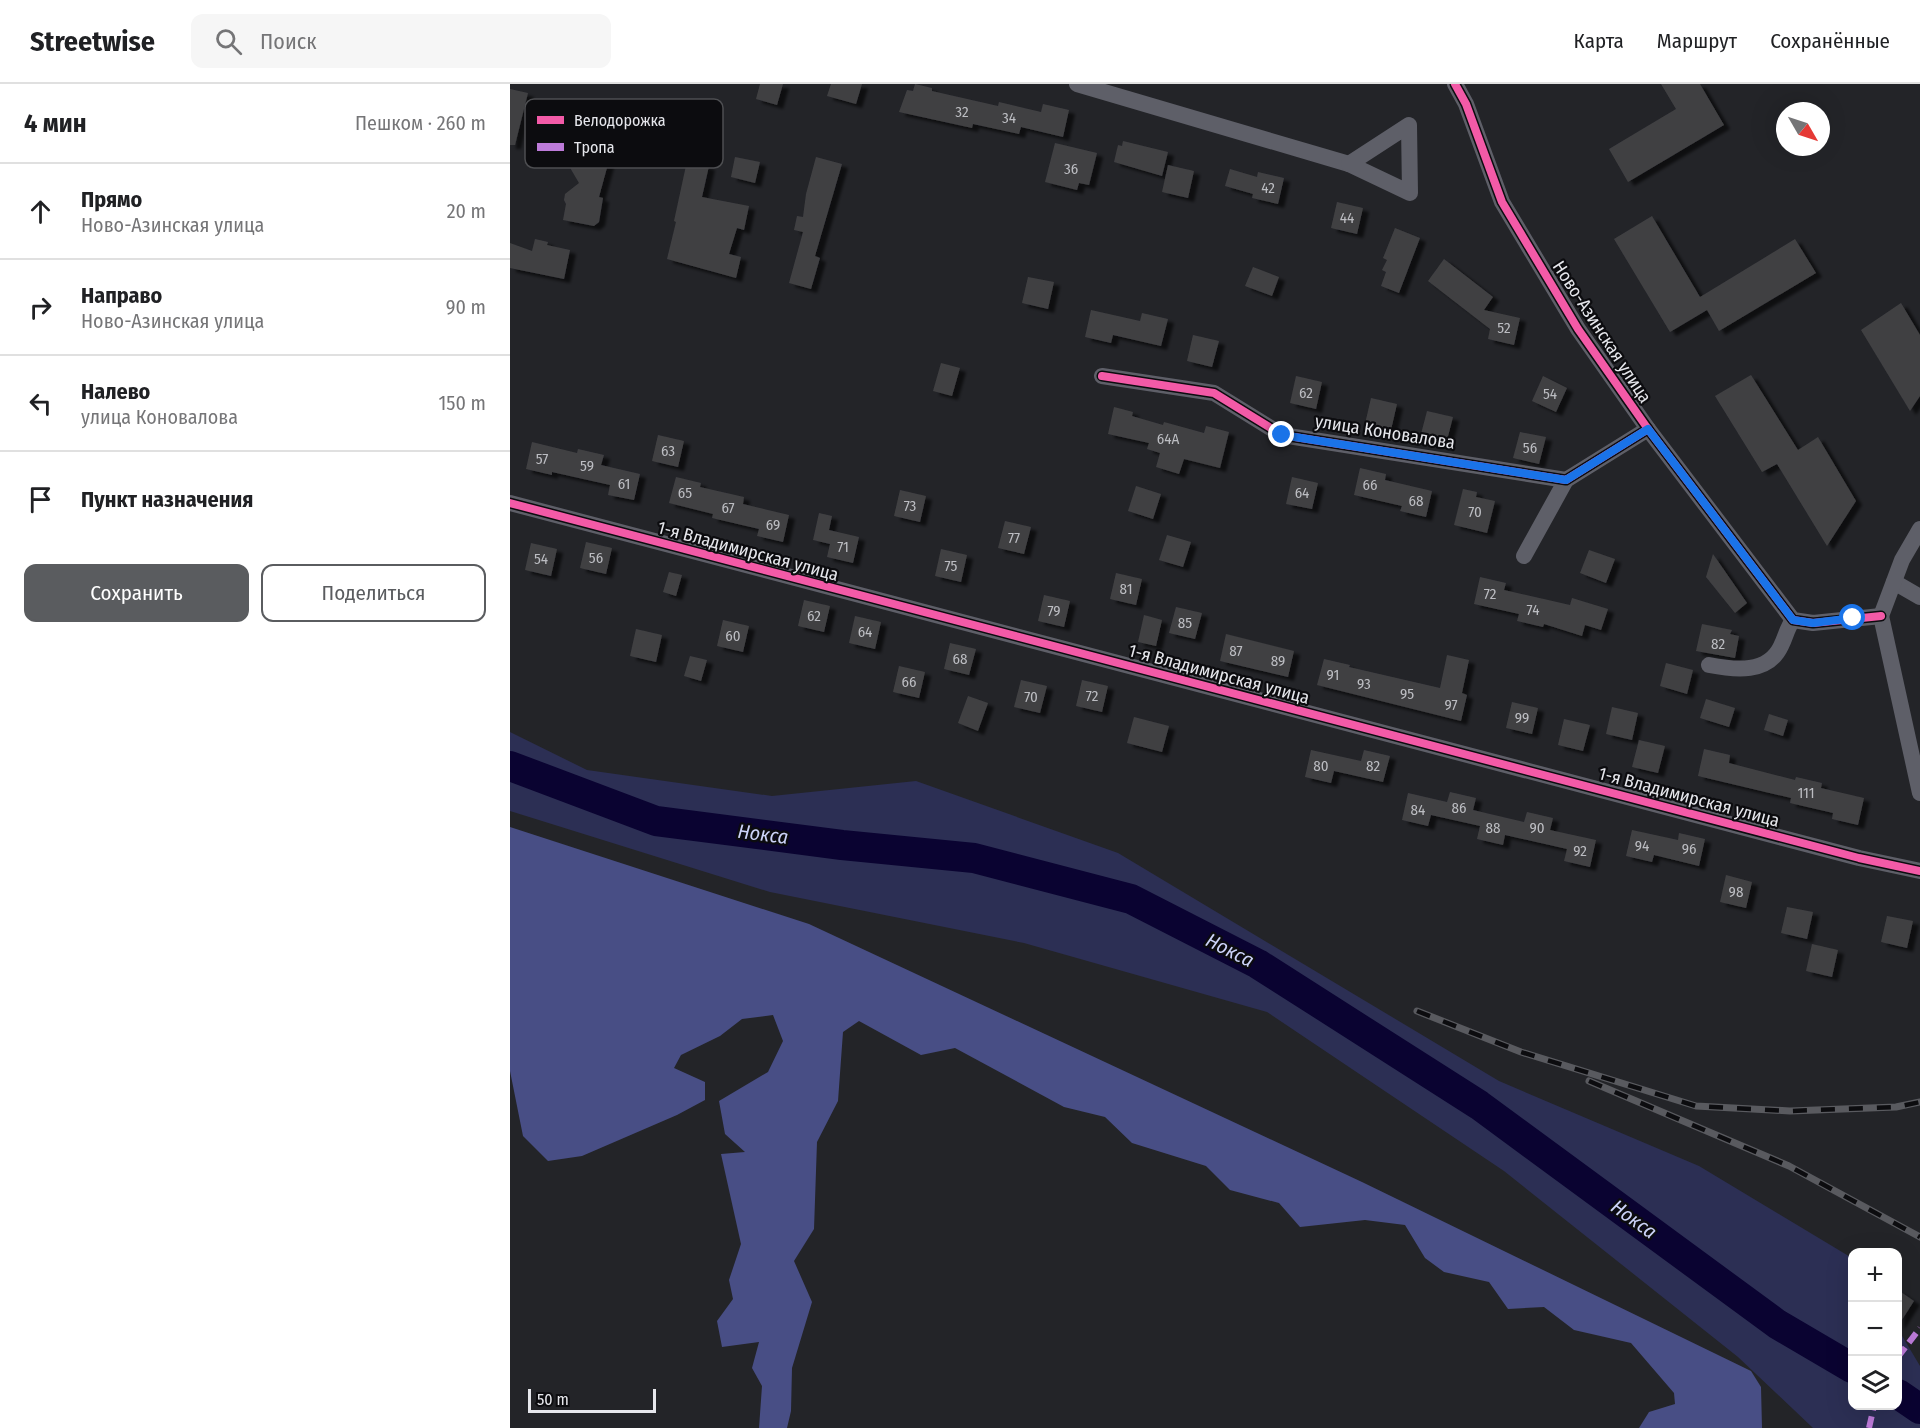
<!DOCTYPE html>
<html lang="ru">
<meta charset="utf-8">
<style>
:root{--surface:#fff;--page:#f6f6f6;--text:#202124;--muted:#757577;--line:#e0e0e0;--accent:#5a5c5f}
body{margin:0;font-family:"Fira Sans Condensed",sans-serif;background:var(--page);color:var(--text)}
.controls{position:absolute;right:18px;bottom:18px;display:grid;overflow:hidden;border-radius:12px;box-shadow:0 6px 24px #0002}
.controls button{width:54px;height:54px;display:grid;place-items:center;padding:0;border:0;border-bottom:2px solid var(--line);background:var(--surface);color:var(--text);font:30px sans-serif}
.compass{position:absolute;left:1266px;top:18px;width:54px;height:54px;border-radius:50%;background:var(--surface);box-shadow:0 6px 24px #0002;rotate:129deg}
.scale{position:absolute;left:18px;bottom:15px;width:128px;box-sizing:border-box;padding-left:6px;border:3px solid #e6e7ec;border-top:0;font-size:16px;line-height:21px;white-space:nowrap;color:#e6e7ec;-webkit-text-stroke:4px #0c0c0f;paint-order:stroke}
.stop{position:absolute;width:18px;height:18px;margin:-14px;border:4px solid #1a73e8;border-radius:50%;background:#fff}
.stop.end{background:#1a73e8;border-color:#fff;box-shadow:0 2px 6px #0008}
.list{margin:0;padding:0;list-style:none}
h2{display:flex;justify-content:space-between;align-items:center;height:78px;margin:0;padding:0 24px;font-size:26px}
h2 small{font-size:20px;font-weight:400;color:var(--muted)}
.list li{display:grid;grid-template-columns:39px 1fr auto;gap:18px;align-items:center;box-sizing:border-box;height:96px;padding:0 24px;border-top:2px solid var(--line)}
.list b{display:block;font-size:22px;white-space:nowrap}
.list p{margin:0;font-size:20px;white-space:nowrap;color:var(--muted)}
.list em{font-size:20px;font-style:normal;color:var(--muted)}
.actions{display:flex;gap:12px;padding:18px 24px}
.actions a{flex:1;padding:14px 0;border:2px solid var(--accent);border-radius:12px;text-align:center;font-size:21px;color:var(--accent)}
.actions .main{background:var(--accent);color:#fff}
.icon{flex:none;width:33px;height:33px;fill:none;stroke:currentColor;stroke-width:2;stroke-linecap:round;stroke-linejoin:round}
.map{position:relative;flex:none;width:1410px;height:1344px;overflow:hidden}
header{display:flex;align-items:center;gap:36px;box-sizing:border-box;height:84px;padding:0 30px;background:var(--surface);border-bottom:2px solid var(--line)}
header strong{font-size:28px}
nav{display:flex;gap:33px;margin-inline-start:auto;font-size:21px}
.search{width:420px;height:54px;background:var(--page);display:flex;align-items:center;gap:15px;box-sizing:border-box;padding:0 21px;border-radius:12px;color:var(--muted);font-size:22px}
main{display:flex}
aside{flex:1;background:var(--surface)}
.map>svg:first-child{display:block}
.green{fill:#2c2f54}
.forest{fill:#484e85}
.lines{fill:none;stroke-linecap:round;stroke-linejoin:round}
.river{stroke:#0a0331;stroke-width:30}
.building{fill:#404043;filter:url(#shadow)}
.street{stroke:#5e5f68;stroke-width:16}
.rail-casing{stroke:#595a5f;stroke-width:7}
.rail{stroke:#0c0c0f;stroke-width:4.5;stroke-dasharray:14;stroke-linecap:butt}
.quiet{stroke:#bd7bd9;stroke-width:6;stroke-dasharray:12 6;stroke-linecap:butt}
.cycleway-casing{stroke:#0c0c0f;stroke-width:11}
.cycleway{stroke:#f35aa7;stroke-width:8}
.route{stroke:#1a73e8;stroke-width:8}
.labels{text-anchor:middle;stroke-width:4.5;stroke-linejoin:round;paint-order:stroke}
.number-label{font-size:15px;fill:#bcbdc2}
.street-label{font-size:18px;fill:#e6e7ec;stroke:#0c0c0f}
.water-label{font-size:20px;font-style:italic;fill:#ccd3f8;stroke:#0c0c0f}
.key{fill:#0c0c0f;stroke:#4d4e51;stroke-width:1.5}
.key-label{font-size:16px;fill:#e6e7ec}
</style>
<header>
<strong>Streetwise</strong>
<div class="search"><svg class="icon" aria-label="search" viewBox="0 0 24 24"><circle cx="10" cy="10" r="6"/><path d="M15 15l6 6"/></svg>Поиск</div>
<nav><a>Карта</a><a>Маршрут</a><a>Сохранённые</a></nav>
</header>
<main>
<aside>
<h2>4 мин<small>Пешком · 260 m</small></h2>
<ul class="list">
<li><svg class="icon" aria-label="ahead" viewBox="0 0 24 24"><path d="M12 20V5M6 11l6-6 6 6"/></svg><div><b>Прямо</b><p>Ново-Азинская улица</p></div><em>20 m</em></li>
<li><svg class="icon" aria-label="right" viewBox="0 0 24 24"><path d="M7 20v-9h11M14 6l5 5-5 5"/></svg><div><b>Направо</b><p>Ново-Азинская улица</p></div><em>90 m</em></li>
<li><svg class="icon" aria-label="left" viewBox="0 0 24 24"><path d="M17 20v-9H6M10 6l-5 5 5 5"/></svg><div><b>Налево</b><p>улица Коновалова</p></div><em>150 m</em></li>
<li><svg class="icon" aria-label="arrive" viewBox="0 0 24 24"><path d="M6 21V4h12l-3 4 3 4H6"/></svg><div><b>Пункт назначения</b></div></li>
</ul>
<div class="actions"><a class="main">Сохранить</a><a>Поделиться</a></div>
</aside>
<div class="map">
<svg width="1410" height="1344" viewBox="0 0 1410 1344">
<defs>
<filter id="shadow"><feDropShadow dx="6" dy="4" stdDeviation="1.5" flood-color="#0009"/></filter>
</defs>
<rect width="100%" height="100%" fill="#232428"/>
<path class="green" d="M0,648L77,686L262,712L406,697L608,769L989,997L1189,1082L1342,1174V1322H1388V1245L1410,1282V1344H1303L1228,1273L994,1087L757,928L514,859L260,808L0,727Z"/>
<path class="forest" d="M0,743L299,840L852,1098L1241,1287L1251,1303L1252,1344H1129L1139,1328L1165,1320L1164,1309L1121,1259L1064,1246L1034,1223L998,1225L979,1198L934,1188L915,1174L895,1141L855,1136L790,1143L769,1119L720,1106L696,1082L622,1059L595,1033L554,1023L445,964L411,971L349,937L333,948L328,1017L307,1058L304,1145L284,1177L302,1218L282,1284L281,1327L277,1344H249L252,1302L242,1284L249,1258L212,1263L207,1237L223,1215L219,1196L231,1160L211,1070L235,1068L215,1050L209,1017L258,988L273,957L263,931L232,935L210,952L171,971L164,984L195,998V1016L167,1031L72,1072L38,1077L13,1052L0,987Z"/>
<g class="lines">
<g class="river">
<path d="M0,682L146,737L332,761L464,774L621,815L748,880L969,1021L1267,1240L1342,1284"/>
<path d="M1388,1310L1410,1325"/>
</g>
</g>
<g class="building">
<path d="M250,0H273L267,21L246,15Z"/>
<path d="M321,0H352L346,20L317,12Z"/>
<path d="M405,0L422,4V7L488,22L489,18L531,28L533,20L559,26L553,53L511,43L509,50L463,40L462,44L389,28L397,6L403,7Z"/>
<path d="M1151,0H1190L1214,41L1118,98L1099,65L1166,25Z"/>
<path d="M0,5L18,9L5,61H0Z"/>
<path d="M79,25L128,38L132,29L141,31L142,28L161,31L153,69L104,58L89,113L93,114L89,138L84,142L53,136L56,120L54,116L55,110L69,99L59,82L66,77Z"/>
<path d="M613,57L658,68L652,92L604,78L608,61L612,62Z"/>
<path d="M545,59L587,69L579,101L569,99L567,106L535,98Z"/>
<path d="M225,73L250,78L245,99L221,93Z"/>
<path d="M306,73L332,80L305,172L310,174L301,205L279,199L293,148L284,146L287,132L293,133L296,110Z"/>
<path d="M177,77L199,82L192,113L239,122L234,146L227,144L219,170L231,173L226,194L157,175L166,138L164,137Z"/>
<path d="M658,81L684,87L678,114L652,108Z"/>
<path d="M720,85L747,93L748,88L774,94L768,120L742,114L743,110L715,102Z"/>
<path d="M827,118L853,124L847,150L821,144Z"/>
<path d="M1142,132L1190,213L1285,155L1306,189L1209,247L1197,226L1160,248L1104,155Z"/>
<path d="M885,144L910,154L889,209L871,202L876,188L872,186L877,176L873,174Z"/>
<path d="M25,155L38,158L37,161L60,166L54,195L0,184V159L22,167Z"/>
<path d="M934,175L983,213L974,226L1010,234L1004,261L978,255L980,245L918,197Z"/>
<path d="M743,183L769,193L762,212L735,202Z"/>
<path d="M518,193L544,198L538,225L512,219Z"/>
<path d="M1391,219L1410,251V312L1400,327L1351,246Z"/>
<path d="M581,226L630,237L632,229L658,235L651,262L603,251L601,259L575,253Z"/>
<path d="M683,251L709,257L702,283L677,277Z"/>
<path d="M431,279L450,284L442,312L423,307Z"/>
<path d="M1241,291L1288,366L1308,353L1346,417L1317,462L1267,380L1252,388L1205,312Z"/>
<path d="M786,292L812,298L806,325L780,319Z"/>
<path d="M1033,292L1057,304L1046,328L1022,317Z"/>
<path d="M861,314L887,320L881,346L855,340Z"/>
<path d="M604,323L623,328L622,332L653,341L654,338L694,349L696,342L719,348L710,384L674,375L669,390L646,383L650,369L637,365L639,359L598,350Z"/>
<path d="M917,327L943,333L936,360L910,354Z"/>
<path d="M1010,348L1036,353L1029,380L1003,374Z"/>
<path d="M148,351L174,357L168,383L142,377Z"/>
<path d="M22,358L67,369L68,365L94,371L91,381L130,390L124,416L98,411L100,401L42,388V391L16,385Z"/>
<path d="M850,384L876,390L875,396L922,407L916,433L890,427L892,422L844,411Z"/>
<path d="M166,393L191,399L190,403L234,413L233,420L279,431L273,458L247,452L249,445L202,434L203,430L159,419Z"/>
<path d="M782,393L808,399L802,425L776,420Z"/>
<path d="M626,402L651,410L643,435L618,427Z"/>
<path d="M953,405L967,408L966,413L985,417L977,449L944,441Z"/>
<path d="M390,406L416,412L410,438L384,432Z"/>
<path d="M309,429L322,432L319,446L349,453L343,479L317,473L320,460L303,456Z"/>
<path d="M495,437L521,443L514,470L488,464Z"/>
<path d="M657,451L681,458L673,483L649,476Z"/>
<path d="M76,458L102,464L96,490L70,484Z"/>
<path d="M21,459L47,465L41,492L15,486Z"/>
<path d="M431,465L457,471L451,498L425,492Z"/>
<path d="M1079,466L1105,475L1096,499L1070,489Z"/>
<path d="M1203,470L1237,519L1225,529L1196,493Z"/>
<path d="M159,488L172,491L166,512L153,508Z"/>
<path d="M606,489L632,495L626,521L600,515Z"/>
<path d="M970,493L996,499L994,506L1060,521L1062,514L1098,525L1091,546L1075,541L1072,552L1034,540L1033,543L1007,537L1009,530L964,520Z"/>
<path d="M534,511L560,517L554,543L528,537Z"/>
<path d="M294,516L320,522L314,548L288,542Z"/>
<path d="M666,523L692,529L685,555L659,549Z"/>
<path d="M634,531L652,536L646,562L628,558Z"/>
<path d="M345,532L371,538L365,565L339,559Z"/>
<path d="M213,536L239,542L233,568L207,562Z"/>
<path d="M1192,540L1222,546L1220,550L1229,552L1225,574L1186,567Z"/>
<path d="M126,545L152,551L146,578L120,572Z"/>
<path d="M716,550L784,567L778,593L710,577Z"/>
<path d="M440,559L466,565L459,591L434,585Z"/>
<path d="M937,571L959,576L952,609L957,611L951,637L807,601L814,575L840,581L839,583L930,604Z"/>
<path d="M180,572L197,576L191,597L174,592Z"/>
<path d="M1156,579L1183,586L1177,610L1150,602Z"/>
<path d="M389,582L415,588L409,614L383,608Z"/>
<path d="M511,596L537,602L530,629L504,623Z"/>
<path d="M572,596L598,602L592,628L566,622Z"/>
<path d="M458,612L478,619L468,647L448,639Z"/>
<path d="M1196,615L1225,624L1219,643L1190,634Z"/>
<path d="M1002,618L1028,624L1022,650L996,644Z"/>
<path d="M1102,623L1128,629L1122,656L1096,650Z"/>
<path d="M1259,630L1278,636L1273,652L1254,646Z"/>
<path d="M624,633L659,642L652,668L617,659Z"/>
<path d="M1054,635L1080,641L1073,667L1048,661Z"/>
<path d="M1129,656L1155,662L1148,689L1122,683Z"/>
<path d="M1194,665L1220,671L1219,679L1285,696L1286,693L1312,699L1311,704L1354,714L1348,741L1322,735L1323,729L1280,719L1281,714L1188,692Z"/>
<path d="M801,666L851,677L854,666L880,672L873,698L824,687L821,699L795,693Z"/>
<path d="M940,708L966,714L963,726L1014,738L1017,728L1043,734L1040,746L1086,756L1080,783L1054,777L1057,765L995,751L993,761L967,755L970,742L921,731L918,742L892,736L898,709L937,718Z"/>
<path d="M1122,746L1168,756L1169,749L1195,755L1189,782L1144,771L1142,778L1116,772Z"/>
<path d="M1216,791L1242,798L1236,824L1210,818Z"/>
<path d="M1277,823L1303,828L1297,855L1271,849Z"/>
<path d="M1377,832L1403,837L1397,864L1371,858Z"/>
<path d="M1302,860L1328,866L1322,893L1296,887Z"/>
<path d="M1388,1206L1404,1217L1388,1242Z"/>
</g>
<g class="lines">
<g class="street">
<path d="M567,0L839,80"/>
<path d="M945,0L956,20L992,118L1068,245L1138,345L1283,536L1303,539L1371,532"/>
<path d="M899,41L900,109L839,80Z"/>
<path d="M592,292L704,309L772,351L1056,396L1138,345"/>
<path d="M0,419L1349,774L1410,787"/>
<path d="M1014,472L1056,396"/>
<path d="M1384,498L1410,513"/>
<path d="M1371,532L1410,709"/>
<path d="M1371,532L1392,476L1410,445"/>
<path d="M1199,581C1225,586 1258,590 1271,562C1276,552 1277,544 1283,536"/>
</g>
<g class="rail-casing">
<g id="rail">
<path d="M907,927L1011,968L1186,1022L1280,1027L1386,1023L1410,1018"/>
<path d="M1079,997L1279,1082L1410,1153"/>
</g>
</g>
<use href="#rail" class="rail"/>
<g class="quiet">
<path d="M1388,1273L1410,1244"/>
<path d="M1359,1344L1364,1322"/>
</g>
<g class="cycleway-casing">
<g id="cycleway">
<path d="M945,0L956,20L992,118L1068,245L1138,345L1283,536L1303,539L1371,532"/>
<path d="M592,292L704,309L772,351L1056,396L1138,345"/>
<path d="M0,419L1349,774L1410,787"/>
</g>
</g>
<use href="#cycleway" class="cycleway"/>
</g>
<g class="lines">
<path class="route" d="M772,351L1056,396L1138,345L1283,536L1303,539L1343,534"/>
</g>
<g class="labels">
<g class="number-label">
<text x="452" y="33">32</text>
<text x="499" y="39">34</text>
<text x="561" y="90">36</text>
<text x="758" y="109">42</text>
<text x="837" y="139">44</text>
<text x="994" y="249">52</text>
<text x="796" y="314">62</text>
<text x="1040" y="315">54</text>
<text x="658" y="360">64А</text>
<text x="1020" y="369">56</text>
<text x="158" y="372">63</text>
<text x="32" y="380">57</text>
<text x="77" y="387">59</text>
<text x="114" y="405">61</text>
<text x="860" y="406">66</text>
<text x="175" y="414">65</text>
<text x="792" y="414">64</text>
<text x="906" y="422">68</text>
<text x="400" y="427">73</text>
<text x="218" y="429">67</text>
<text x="965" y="433">70</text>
<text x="263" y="446">69</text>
<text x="504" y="459">77</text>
<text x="333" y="468">71</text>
<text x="86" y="479">56</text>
<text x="31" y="480">54</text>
<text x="441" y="487">75</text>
<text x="616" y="510">81</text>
<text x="980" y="515">72</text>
<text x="1023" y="531">74</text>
<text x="544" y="532">79</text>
<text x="304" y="537">62</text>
<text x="675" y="544">85</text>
<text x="355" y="553">64</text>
<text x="223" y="557">60</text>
<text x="1208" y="565">82</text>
<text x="726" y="572">87</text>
<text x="450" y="580">68</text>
<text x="768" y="582">89</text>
<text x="823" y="596">91</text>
<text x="399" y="603">66</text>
<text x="854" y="605">93</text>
<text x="897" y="615">95</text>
<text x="582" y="617">72</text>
<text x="521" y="618">70</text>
<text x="941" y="626">97</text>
<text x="1012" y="639">99</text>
<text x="811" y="687">80</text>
<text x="863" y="687">82</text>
<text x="1296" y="714">111</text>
<text x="949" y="729">86</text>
<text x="908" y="731">84</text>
<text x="983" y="749">88</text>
<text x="1027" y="749">90</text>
<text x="1132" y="767">94</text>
<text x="1179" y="770">96</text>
<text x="1070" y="772">92</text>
<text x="1226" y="813">98</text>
</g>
<g class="street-label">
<text transform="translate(1092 248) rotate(57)" y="6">Ново-Азинская улица</text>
<text transform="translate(875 348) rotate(9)" y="6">улица Коновалова</text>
<text transform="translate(238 467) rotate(15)" y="6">1-я Владимирская улица</text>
<text transform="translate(709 590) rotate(15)" y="6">1-я Владимирская улица</text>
<text transform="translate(1179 713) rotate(15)" y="6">1-я Владимирская улица</text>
</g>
<g class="water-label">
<text transform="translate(253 750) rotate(7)" y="7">Нокса</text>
<text transform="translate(720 866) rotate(27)" y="7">Нокса</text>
<text transform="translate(1124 1135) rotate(36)" y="7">Нокса</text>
</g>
</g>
<rect x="15" y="15" width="198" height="69" rx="9" class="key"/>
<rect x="27" y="32" width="27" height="8" fill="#f35aa7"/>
<rect x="27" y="59" width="27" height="8" fill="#bd7bd9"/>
<g class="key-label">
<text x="64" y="42">Велодорожка</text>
<text x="64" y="69">Тропа</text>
</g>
</svg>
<div class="controls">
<button>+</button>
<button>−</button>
<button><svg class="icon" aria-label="layers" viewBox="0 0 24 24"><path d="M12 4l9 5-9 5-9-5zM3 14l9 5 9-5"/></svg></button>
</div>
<svg class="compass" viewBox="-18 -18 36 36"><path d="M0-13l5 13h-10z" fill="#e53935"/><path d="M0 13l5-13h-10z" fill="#757577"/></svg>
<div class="scale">50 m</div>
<div class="stop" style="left:1343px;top:534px"></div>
<div class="stop end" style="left:772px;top:351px"></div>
</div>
</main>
